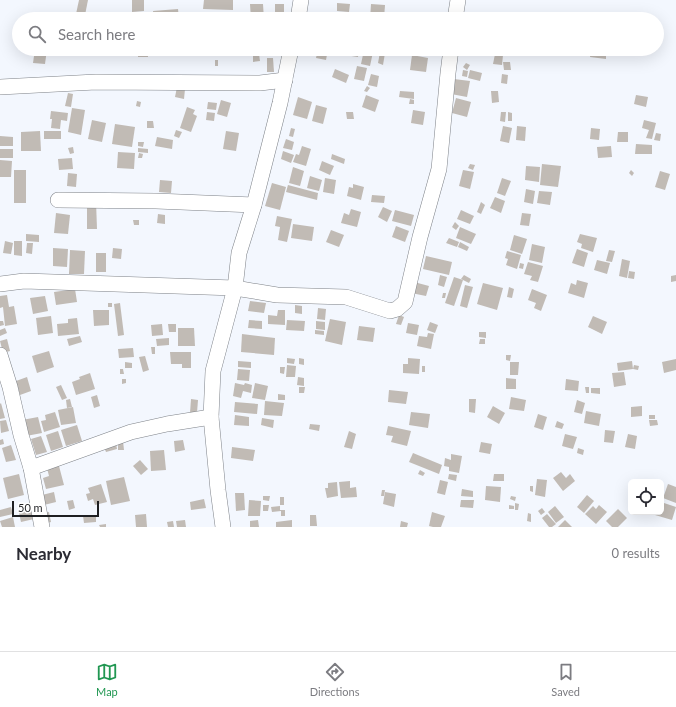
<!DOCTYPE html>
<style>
:root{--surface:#fff;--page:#f2f2f3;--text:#2b2b33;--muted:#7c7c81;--line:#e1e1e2;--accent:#219752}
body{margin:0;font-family:Lato,sans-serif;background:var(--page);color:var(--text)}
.controls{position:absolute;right:12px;bottom:12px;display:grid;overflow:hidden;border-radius:6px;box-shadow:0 4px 16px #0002}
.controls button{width:36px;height:36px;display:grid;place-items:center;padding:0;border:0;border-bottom:1px solid var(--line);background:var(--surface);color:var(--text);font:20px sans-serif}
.scale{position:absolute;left:12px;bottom:10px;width:87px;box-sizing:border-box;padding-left:4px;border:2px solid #1e1f22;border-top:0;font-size:11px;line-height:14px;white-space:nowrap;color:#1e1f22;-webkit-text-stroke:3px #fff;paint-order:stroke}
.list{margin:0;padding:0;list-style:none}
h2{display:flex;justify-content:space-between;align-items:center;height:52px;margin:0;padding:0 16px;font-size:17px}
h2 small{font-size:13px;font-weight:400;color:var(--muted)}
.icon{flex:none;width:22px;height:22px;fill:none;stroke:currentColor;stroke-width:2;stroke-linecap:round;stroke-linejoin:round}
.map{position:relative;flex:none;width:676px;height:527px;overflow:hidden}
.search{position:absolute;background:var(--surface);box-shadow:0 4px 16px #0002;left:12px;right:12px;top:12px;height:44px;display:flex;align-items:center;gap:10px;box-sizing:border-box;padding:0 14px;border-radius:22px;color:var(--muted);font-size:15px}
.sheet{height:124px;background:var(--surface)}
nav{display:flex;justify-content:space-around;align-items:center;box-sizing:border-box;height:56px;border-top:1px solid var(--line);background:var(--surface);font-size:11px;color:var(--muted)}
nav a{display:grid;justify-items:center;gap:2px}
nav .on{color:var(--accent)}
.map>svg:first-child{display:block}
.building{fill:#c1bbb5}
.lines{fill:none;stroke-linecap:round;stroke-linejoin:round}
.minor-casing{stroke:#7e8288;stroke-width:16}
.minor{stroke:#fff;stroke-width:15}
</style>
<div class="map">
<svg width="676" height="527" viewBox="0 0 676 527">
<rect width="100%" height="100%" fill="#f3f7fe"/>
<g class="building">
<path d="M79,0H88L85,15L76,14Z"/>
<path d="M132,0H144V11L132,12Z"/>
<path d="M204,0H233V10L203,9Z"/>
<path d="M337,3L350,4L349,12L337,11Z"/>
<path d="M250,4H263L264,19H251Z"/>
<rect x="275" y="4" width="9" height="13"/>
<path d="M371,4L385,5L384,19H370Z"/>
<path d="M178,9L179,19H154L153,11Z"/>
<path d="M401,14L402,19H397L396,15Z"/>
<path d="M415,15L416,19H406V16Z"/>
<path d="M35,49H47L45,64L33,63Z"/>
<path d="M110,49H122V54L110,53Z"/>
<rect x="138" y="49" width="10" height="8"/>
<path d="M220,49H235V52L220,53Z"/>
<path d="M318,49H328L326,60L316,58Z"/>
<path d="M346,49H359L358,57L345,55Z"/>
<path d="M364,50L373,52L370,66L361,64Z"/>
<path d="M591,50L606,51V59L590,57Z"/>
<path d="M380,52L385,53L383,65L378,63Z"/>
<path d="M253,54H259L260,61L253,62Z"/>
<path d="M495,54L503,55L502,65L493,64Z"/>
<path d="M412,55L428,58L426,72L410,70Z"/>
<path d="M267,58H273L274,72H267Z"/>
<rect x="215" y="60" width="3" height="6"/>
<path d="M503,62H510L511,70H504Z"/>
<path d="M466,63L470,65L467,70L463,67Z"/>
<path d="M357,66L367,68L364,81L354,79Z"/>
<path d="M335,69L349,75L346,83L332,77Z"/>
<path d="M463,70L468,71L467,77L462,76Z"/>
<path d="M470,70L482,73L480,81L468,78Z"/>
<path d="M371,74L379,76L377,87L368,85Z"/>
<path d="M502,74L508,75L507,84L501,83Z"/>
<path d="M454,79L470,81L467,97L451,94Z"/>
<path d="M367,86L370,88L367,92L364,91Z"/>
<path d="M177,87L185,89L184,99L175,97Z"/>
<path d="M400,91L414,92V99L399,97Z"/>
<path d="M491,91H498L499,102L492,103Z"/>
<path d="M68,93L73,94L71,107L65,106Z"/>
<path d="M366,95L379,100L375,112L362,107Z"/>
<path d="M636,95L648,97L646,107L634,104Z"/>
<path d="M298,97L312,102L307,119L293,115Z"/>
<path d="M456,98L471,102L467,117L452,113Z"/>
<path d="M410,99L414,100V104H409Z"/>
<path d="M221,100L231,103L227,117L217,114Z"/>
<path d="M137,101L141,102L140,107L136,106Z"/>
<path d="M208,102L217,103L216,110L207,109Z"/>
<path d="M316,105L327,108L323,124L312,121Z"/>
<path d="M187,107L195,110L193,114L197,116L191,132L180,128Z"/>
<path d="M72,108L85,110L81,135L68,132Z"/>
<path d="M413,110L425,112L423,125L411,123Z"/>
<path d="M51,111L68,113L67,121L61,120L60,129L51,128L52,119H50Z"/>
<path d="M207,112L215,113L214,121L206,120Z"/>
<path d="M346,112H353L354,119H347Z"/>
<path d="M501,112H506L505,122L500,121Z"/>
<path d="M508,112L512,113V121H508Z"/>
<path d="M92,120L106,123L102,142L88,139Z"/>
<path d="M644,120L656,123L652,139L646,138L649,130L642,128Z"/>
<path d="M147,121H153L154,128H147Z"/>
<path d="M115,124L135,127L132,147L112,144Z"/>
<path d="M503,126L512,128L509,143L500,141Z"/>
<path d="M517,126L526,127L525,141L516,140Z"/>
<path d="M291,128L295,129L293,137L289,136Z"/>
<path d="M591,128L600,129L599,140L590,139Z"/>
<path d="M176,130L182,132L179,138L174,136Z"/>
<path d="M40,131L41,151H21V132Z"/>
<rect x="44" y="131" width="17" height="8"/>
<path d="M226,131L239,133L236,151L223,149Z"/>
<path d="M618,132H628V142H617Z"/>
<path d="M656,133L661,134L660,141L654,140Z"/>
<path d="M0,136L13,137V146H0Z"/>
<path d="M157,137L173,140L172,149L155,146Z"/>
<path d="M286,139L294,142L292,150L283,148Z"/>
<path d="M138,142H144L143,147L138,146Z"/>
<path d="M636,144L652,145V154H635Z"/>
<path d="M302,146L311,149L306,166L293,162L296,154L299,155Z"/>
<path d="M611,146L612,157L598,158L597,147Z"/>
<path d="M73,147L74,153L70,154L68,148Z"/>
<path d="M138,148L148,149V153L138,152Z"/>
<rect x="0" y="149" width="13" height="9"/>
<path d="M283,151L294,155L291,163L281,159Z"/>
<path d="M118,152L135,153L134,169L117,168Z"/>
<path d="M139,153L143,154L142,158H138Z"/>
<path d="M332,154L345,159L344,164L331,159Z"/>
<path d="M72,158L73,169L59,170L58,159Z"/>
<path d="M0,160L12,161L11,177H0Z"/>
<path d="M322,161L334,166L330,175L319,170Z"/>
<path d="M470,164L475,165L473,170L468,168Z"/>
<path d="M542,164L561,166L558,187L540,185Z"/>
<path d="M526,166L540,167L539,182L525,180Z"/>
<path d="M293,167L304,171L300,186L289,183Z"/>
<rect x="14" y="170" width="12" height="33"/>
<path d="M463,170L474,172L470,189L459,186Z"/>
<path d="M631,170L634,173L632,176L629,173Z"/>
<path d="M660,171L670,174L665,190L655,187Z"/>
<path d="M68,173L77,174L76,187L67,186Z"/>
<path d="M310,176L322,180L319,191L307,188Z"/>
<path d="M325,178L336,180L334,194L323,192Z"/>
<path d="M502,178L511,181L505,196L497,193Z"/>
<path d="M160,180L172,181L171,193L159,192Z"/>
<path d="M272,183L286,187L280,210L265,206Z"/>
<path d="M353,184L364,187L361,200L347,196L349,187L353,188Z"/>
<path d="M288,185L318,193L317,200L286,192Z"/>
<path d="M526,189L535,191L533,204L524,202Z"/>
<path d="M539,191L552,192L550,205L537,203Z"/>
<path d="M372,195L385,196L384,203L371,202Z"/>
<path d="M495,197L505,201L501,213L490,208Z"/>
<path d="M87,201H96L97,229H87Z"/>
<path d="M481,202L485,205L481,214L477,212Z"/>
<path d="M383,207L392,211L387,222L378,217Z"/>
<path d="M351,209L361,212L357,227L341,223L344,213L349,215Z"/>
<path d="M395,210L414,215L411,226L392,221Z"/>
<path d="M461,210L474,216L470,224L457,219Z"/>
<path d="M56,213L70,215L68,234L54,233Z"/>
<path d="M522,213L531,214L529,226L520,225Z"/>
<path d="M158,214L165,215V224L157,223Z"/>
<path d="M277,216L292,219L287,242L278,240L280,227L275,226Z"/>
<path d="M133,220H139V225H134Z"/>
<path d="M455,222L459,226L456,230L452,227Z"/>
<path d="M293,224L314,227L312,241L291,238Z"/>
<path d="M396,226L409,231L405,242L392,237Z"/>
<path d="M460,227L476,234L471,244L456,238Z"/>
<path d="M331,230L344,235L339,247L326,242Z"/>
<path d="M26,234L39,235V242L26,241Z"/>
<path d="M580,234L597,238L593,252L581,248L582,244L577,242Z"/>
<path d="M514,235L527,239L522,254L510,250Z"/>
<path d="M449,238L459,242L457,247L446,243Z"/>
<path d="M5,241L13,243L11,254L3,253Z"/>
<path d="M14,241H22V256L14,255Z"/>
<path d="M460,242L469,247L467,251L458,247Z"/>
<path d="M27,243H33L32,254L26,253Z"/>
<path d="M532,244L545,247L542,263L529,260Z"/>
<path d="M53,248L68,249L67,267L53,266Z"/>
<path d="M113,248L122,249L121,259L112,258Z"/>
<path d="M577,249L588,253L584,267L572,263Z"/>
<path d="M70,250L85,251L84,274H69Z"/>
<path d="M609,250L615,251L612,262L606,261Z"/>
<path d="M507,251L521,255L517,269L506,265L508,259L505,258Z"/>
<rect x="96" y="253" width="10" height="19"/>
<path d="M426,256L452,262L449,275L423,269Z"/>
<path d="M622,259L630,261L627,278L619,276Z"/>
<path d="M597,260L610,263L607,274L594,270Z"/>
<path d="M528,262L543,266L538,282L530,280L532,276L524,274Z"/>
<path d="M520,263L524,264L523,269L519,268Z"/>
<path d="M629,271L635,272L634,279L628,278Z"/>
<path d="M440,275L447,277L444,287L438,285Z"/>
<path d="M464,275L471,279L469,283L461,279Z"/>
<path d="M676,275V281L671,282V276Z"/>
<path d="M454,277L463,280L454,306L445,303Z"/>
<path d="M577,280L588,283L584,298L568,293L571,283L576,285Z"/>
<path d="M414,282L429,286L426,296L411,293Z"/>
<path d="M483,283L503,288L497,310L477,304Z"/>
<path d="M465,285L473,287L467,308L460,306Z"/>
<path d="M509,287L514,289L512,298L507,297Z"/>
<path d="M75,289L77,302L56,305L54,292Z"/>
<path d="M532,289L547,295L541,311L534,308L536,303L528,300Z"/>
<path d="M443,293H446L445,298H442Z"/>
<path d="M7,295L9,307L14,306L17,324L5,326L3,307L0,308V296Z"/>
<path d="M45,296L48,311L33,314L30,298Z"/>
<path d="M250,301L266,303L264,313L248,311Z"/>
<rect x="108" y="303" width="4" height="4"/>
<path d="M120,303L124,335L118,336L114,304Z"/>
<path d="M295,305L302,306V314L295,313Z"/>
<path d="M318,308L326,309L325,320L317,319Z"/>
<path d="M93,310H109V325L94,326Z"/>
<path d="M278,310H285V325L268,324V315L277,316Z"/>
<path d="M399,315L404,317L401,325L396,324Z"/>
<path d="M51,316L53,333L38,335L36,318Z"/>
<path d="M593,316L607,322L602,334L588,327Z"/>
<path d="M77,318L79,334L58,336L57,324L68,323V319Z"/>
<path d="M330,319L346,322L342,345L325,341Z"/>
<path d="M249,320L262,321V329L248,328Z"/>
<path d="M287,320L305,321L304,331L286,330Z"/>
<path d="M0,321H3L4,325L0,326Z"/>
<path d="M316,321L325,322V330L316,329Z"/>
<path d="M430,322L438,325L435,333L427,330Z"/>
<path d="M408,323L419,325L417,335L406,333Z"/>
<path d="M162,324L163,335L152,336L151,325Z"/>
<path d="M168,324H176V332H169Z"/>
<path d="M359,326L375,328L373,342L357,340Z"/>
<path d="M5,328L7,333L0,336V330Z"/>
<path d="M178,328H194L195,346H178Z"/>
<path d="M315,330L324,331V335L315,334Z"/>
<path d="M479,332H486V338L479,337Z"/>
<path d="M428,333L434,334L431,349L417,346L419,336L427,337Z"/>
<path d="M242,334L275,338L274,355L241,352Z"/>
<path d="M80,336L82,342L69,346L67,339Z"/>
<path d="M169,338V345L157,346L156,339Z"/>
<path d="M7,339L10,351L3,353L0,341Z"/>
<path d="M480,339H485V344H479Z"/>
<path d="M151,347H155V354H152Z"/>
<path d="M133,348L134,357L119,358L118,349Z"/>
<path d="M49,351L54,367L37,373L32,356Z"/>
<path d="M170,352H191V368H182V364H171Z"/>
<path d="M506,355H511L510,361L506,360Z"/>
<path d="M145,356L149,370L143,372L139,357Z"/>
<path d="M287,358L295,359L294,364L287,363Z"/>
<path d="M299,358L304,359V365L299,364Z"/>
<path d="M408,358L420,359L419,374L403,373V364H408Z"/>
<path d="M676,359V370L664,373L662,362Z"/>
<path d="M238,361L251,362V368L238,367Z"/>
<path d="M632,361L633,369L618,371L617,363Z"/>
<path d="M125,362L132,363V368H125Z"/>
<path d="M510,362H519L518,375H510Z"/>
<path d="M287,365L296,366L295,377H286Z"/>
<path d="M634,365L639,366L638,370L633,369Z"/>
<rect x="422" y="366" width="3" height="6"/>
<path d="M280,367H285L284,374L280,373Z"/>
<path d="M120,369H123L124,374H120Z"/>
<path d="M238,369L250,370L249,381L237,380Z"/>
<path d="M624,372L626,385L614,387L612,373Z"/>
<path d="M90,373L95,389L76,395L72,382L80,379L79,377Z"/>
<path d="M27,377L31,391L20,395L16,381Z"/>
<path d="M298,377L304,378V386L297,385Z"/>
<path d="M506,378L516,379V389H506Z"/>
<path d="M122,379H126V383L122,384Z"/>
<path d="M566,379L579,381L578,391L565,390Z"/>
<path d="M235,383L244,385L245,383L252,385L251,393L243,391L241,398L233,396Z"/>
<path d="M255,383L268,386L265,400L252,398Z"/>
<path d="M61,385L67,398L62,400L56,387Z"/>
<path d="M299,387H305L304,393H299Z"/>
<path d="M585,387H589V393H586Z"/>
<path d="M591,388H600V394L591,393Z"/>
<path d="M389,390L408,392L406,404L388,402Z"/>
<path d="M278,394L285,395V400H278Z"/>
<path d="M97,395L100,406L94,408L91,397Z"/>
<path d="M511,397L526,400L524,411L509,409Z"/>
<path d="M70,399L72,407L67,408L66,400Z"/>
<path d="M191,399L198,400L197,413H190Z"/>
<path d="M469,399H476L475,413L469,412Z"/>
<path d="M577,400L585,403L582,414L574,412Z"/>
<path d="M265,401L284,403L282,416L264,415Z"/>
<path d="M235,402L258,404L257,414L234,412Z"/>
<path d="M1,403L5,418L0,419V404Z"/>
<path d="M493,406L505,413L499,424L487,417Z"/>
<path d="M642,406V416L631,417V407Z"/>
<path d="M73,407L76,423L61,425L58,410Z"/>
<path d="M586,411L601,414L599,426L584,423Z"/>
<path d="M55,412L60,427L44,432L41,421L46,420L45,415Z"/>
<path d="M411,412L430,414L428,428L409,425Z"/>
<path d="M538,414L547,417L543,430L534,427Z"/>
<path d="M235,415L249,417V426L234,425Z"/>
<rect x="649" y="415" width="6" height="4"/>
<path d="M38,417L42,433L26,436L22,420Z"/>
<path d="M262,418L274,420L273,428L261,425Z"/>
<path d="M6,420L9,431L1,433L0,421Z"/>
<path d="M649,420H657L658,425L650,426Z"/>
<path d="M557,421L564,424L562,429L555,427Z"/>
<path d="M310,424L320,425L319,431L309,429Z"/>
<path d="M77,425L82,441L66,446L61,430Z"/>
<path d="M388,426L411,431L407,446L391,442L393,436L386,435Z"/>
<path d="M605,430L615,431L613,443L604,442Z"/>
<path d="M58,431L63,447L51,451L46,435Z"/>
<path d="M349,431L356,434L352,449L344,447Z"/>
<path d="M565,434L577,437L573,449L562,446Z"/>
<path d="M628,434L637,436L635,449L625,447Z"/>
<path d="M41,436L47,452L36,455L31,439Z"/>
<path d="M3,439L4,444L0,445V440Z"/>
<path d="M183,440L185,450L175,452L174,441Z"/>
<path d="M118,441H123L124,450H118Z"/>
<path d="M481,442L492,444L490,454L479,452Z"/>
<path d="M116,443L117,449L106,452L104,447Z"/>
<path d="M11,445L16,460L6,462L2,448Z"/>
<path d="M232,447L255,450L253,461L231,458Z"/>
<path d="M578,448L584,450L583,455L577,453Z"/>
<path d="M164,450L166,470L151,471L150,451Z"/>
<path d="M413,453L442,465L439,474L409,462Z"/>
<path d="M451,454L462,456L459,473L449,471V467L444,466L445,458L451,460Z"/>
<path d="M140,460L148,469L141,475L133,466Z"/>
<path d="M59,466L64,485L46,489L43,478L49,476L47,468Z"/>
<path d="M420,470L425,473L423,476L418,474Z"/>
<path d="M561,472L566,478L570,474L575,481L563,491L553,478Z"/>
<path d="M19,474L24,495L8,499L3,478Z"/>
<path d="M449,474L457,475L456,481L448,479Z"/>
<path d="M494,474H504V481H493Z"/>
<path d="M124,477L130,501L111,505L106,481Z"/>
<path d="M537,479L547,480L545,497L535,495Z"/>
<path d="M440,480L448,482L445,495L437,493Z"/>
<path d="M350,481V488L356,487L357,497L341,498L339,482Z"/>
<path d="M337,482L338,496L327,498L325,488H328V483Z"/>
<path d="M101,484L107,502L95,505L93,499L88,501L86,494L90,493L88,488Z"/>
<path d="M661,484L664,485L661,494Z"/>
<path d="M668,484L676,487V503L663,498Z"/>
<path d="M486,486L501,487L500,502L485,500Z"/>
<path d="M530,486H533V492L530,491Z"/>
<path d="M462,489L473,491V497L461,496Z"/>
<path d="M382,490H385L384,496H381Z"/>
<path d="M54,492L56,502L40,506L38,496Z"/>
<path d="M385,492L396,494L394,507L383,504Z"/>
<path d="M235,493H244L245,510L236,511Z"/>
<path d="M587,495L594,501L584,513L577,507Z"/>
<path d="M263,496H270L269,501L263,500Z"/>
<path d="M511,496L516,497L515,501L510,499Z"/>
<rect x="280" y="497" width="4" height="8"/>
<path d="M204,499L206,508L191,510L190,502Z"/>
<path d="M73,500L75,508L69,510L67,501Z"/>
<path d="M249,500L261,501L260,516H248Z"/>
<path d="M461,500H474L473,508L460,507Z"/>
<path d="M661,502L676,507L672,520L655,515L656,512H661Z"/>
<path d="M515,503L519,504L518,510H515Z"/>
<path d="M263,505H269L268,511H263Z"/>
<path d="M509,505L514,506V509H509Z"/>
<path d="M599,505L607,512L596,524L585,514L593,506L596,509Z"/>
<path d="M280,506V510H285V516H281V511L272,512L271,507Z"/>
<path d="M555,506L564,517L556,523L548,512Z"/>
<path d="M11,507L13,514L0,517V510Z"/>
<path d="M542,508L545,512L541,515L538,511Z"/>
<path d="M618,509L627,518L618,527H612L606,521Z"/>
<path d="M32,510L34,519L21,522L19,513Z"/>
<path d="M49,512L51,522L44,524L41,514Z"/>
<path d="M432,512L445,516L441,527H433L429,526Z"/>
<path d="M528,513L531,514V522L527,521Z"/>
<path d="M146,514L147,527H136L135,515Z"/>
<path d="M547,514L556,524L552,527H549L542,518Z"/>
<path d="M96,515V522L84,523L83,516Z"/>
<path d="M310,515H316L317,526H310Z"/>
<path d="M13,517L15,527H2L0,521Z"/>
<path d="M185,520L186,527H177L176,521Z"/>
<path d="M258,520L259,527H250V521Z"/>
<path d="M292,520V527H276V522Z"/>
<path d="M565,520L572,527H558Z"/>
<path d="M173,521L174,527H168L167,522Z"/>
<path d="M401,521L408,523L407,527H400Z"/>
<path d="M106,524V527H100L99,525Z"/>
</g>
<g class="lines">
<g class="minor-casing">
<g id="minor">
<path d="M298,19L301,0"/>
<path d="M455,19L458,0"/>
<path d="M0,87L96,82L260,83L285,80"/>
<path d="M58,200L156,201L254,205"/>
<path d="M0,284L24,281L235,288L277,295L346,297L390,311L397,309L405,302L420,237L439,169L448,73L451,49"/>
<path d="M0,355L10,387L21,435L31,468L42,527"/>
<path d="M31,468L131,432L167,424L211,417"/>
<path d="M223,527L218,490L211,417L213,371L235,288L239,253L254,205L280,103L291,49"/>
</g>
</g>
<use href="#minor" class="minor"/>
</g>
</svg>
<div class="controls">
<button><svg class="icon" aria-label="locate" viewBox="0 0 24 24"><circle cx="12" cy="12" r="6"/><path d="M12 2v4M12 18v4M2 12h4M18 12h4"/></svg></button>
</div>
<div class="scale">50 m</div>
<div class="search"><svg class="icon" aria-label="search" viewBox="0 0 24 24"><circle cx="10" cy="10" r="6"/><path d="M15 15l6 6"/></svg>Search here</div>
</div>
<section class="sheet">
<h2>Nearby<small>0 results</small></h2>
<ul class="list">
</ul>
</section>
<nav>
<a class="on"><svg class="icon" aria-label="map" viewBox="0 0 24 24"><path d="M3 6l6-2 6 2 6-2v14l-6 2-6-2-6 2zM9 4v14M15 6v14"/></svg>Map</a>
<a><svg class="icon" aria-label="directions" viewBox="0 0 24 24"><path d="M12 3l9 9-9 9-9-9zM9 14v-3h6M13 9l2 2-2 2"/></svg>Directions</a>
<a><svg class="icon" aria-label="saved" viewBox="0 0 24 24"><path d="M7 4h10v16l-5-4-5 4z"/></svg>Saved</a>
</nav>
